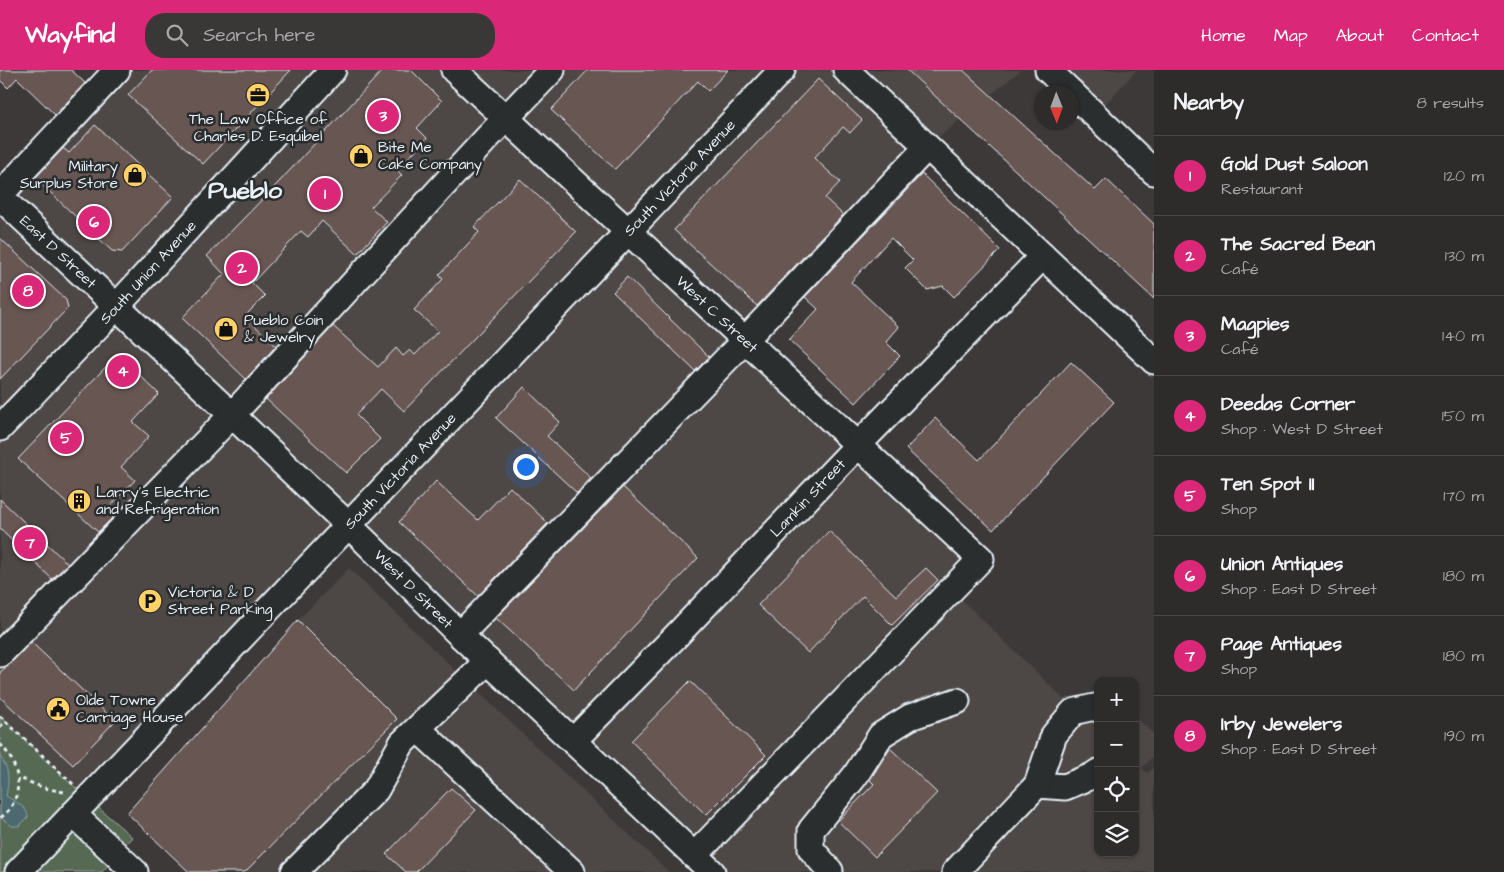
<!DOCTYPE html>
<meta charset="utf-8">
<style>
:root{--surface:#2e2b2b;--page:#3a3737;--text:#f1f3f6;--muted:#a7a7a9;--line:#494747;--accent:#db2777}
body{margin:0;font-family:"Architects Daughter",sans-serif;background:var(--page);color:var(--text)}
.controls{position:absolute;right:15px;bottom:15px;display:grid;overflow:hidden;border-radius:10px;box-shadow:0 1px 4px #0004}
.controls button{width:45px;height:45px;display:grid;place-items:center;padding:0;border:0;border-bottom:1px solid var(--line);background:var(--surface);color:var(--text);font:25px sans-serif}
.compass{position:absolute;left:1034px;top:15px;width:45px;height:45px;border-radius:50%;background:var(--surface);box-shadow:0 1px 4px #0004;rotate:179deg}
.you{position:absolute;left:525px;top:396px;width:18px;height:18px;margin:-12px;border:4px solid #fff;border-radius:50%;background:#1a73e8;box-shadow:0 0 0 8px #1a73e833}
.badge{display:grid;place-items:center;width:32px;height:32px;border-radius:50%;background:var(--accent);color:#fff;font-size:16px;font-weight:700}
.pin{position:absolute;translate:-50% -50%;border:2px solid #fff;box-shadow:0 1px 5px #0006}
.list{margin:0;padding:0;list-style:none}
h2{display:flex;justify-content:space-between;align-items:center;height:65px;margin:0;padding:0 20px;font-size:21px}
h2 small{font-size:16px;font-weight:400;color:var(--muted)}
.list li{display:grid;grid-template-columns:32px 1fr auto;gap:15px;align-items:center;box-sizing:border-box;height:80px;padding:0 20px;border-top:1px solid var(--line)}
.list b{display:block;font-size:19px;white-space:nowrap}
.list p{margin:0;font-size:16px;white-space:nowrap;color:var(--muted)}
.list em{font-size:16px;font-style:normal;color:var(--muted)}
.icon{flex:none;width:28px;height:28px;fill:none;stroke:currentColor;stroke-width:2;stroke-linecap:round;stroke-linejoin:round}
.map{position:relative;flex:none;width:1154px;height:802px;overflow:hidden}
header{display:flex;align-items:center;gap:30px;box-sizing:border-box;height:70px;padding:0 25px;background:var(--accent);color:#fff}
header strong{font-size:24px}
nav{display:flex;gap:28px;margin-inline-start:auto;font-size:18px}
.search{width:350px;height:45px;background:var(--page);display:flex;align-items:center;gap:12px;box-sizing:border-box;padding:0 18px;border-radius:20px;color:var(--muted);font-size:19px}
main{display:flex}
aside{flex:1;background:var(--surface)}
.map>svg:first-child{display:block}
.built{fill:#4d4644}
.green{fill:#566953;stroke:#9fada6}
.water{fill:#4b696e;stroke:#8a9fa5}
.building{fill:#685652;stroke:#e8f1f8}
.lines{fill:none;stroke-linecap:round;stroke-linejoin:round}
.minor-casing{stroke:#e8f1f8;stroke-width:29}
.path{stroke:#e8f1f8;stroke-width:3;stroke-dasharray:4 4;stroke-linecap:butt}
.minor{stroke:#2a2d2e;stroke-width:25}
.labels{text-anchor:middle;stroke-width:5;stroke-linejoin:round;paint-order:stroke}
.poi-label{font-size:15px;fill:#e8f1f8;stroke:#2a2d2e;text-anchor:start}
.street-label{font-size:15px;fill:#e8f1f8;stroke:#2a2d2e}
.town-label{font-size:25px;font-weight:bold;fill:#e8f1f8;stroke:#2a2d2e}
</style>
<header>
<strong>Wayfind</strong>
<div class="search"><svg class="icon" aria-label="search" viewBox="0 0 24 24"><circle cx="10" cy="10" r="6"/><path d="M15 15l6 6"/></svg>Search here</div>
<nav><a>Home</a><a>Map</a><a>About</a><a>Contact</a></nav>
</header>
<main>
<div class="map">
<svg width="1154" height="802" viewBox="0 0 1154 802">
<rect width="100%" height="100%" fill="#3d3939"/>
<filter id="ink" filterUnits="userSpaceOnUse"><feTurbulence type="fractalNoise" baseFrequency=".02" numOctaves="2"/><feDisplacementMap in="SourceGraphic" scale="10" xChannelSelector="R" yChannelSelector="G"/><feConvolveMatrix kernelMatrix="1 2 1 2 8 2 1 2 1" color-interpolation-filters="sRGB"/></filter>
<g filter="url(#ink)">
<g class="built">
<path d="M117,0H1021L927,77L745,270L981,489L951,519L1068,633L1098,621V783H1135V647L1154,664V685L1142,698L1147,703L1154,698V802H712L348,455L89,728L60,704L0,646V125Z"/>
<path d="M1048,0H1137L1095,45Z"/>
<path d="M349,498L451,596L669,802H189L127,743L298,550Z"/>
</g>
<path class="green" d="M0,646L60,704L132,767L102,802H0Z"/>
<path class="water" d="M0,686C10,701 9,709 6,726C15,732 27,736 28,747L19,756H12L0,747Z"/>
<g class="building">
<path d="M0,0H71L85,13L55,45L17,8L8,18L0,10Z"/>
<path d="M152,0H291L203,94L128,25Z"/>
<path d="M383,0H411L442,31L417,58L427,68L397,100L402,105L371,137L387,152L357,184L322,151L308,167L301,161L252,213L265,226L245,246L276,276L246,309L182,248L224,204L207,186L279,112Z"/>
<path d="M588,0H728L708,21L698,11L615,99L551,40Z"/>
<path d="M907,0H963L1095,120L1106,109L1154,154V229Z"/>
<path d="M818,9L862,50L850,63L843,57L814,88L840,112L825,128L843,145L757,236L674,160Z"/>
<path d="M95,55L173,127L122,182L112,181L35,108L63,78L69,83Z"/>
<path d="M922,104L1000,180L954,227L943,216L927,220L905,198L913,190L891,168L851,212L899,257L886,272L900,286L856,333L789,270L818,239L805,227Z"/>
<path d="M520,109L576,162L404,341L381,319L356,345L380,369L346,403L266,329L333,256L378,297L396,278L403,286L410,280L415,285L438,261L414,240L443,209L439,205L479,162L474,157Z"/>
<path d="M0,168L66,230L68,238L0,309Z"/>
<path d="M627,207L709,287L695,301L613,222Z"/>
<path d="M118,284L159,324L133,352L149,366L121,397L135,410L106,441L113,447L98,462L18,389Z"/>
<path d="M1071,292L1114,332L993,460L906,379L935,348L979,390Z"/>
<path d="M524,317L560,352L547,366L591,408L577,423L496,348Z"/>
<path d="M436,411L478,450L510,417L548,453L478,526L399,452Z"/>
<path d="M623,417L698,488L574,620L496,548Z"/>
<path d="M0,429L68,494L52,509L0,459Z"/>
<path d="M829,461L896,526L926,498L938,510L892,555L863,526L808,583L758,535Z"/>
<path d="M298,550L397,649L245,802H189L127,743Z"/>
<path d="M31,572L115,651L73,695L0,627V602L10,594Z"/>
<path d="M690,611L766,685L706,745L631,671Z"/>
<path d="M890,678L937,723L875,787L838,751L874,714L870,710Z"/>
<path d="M451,718L476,740L416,802H406L386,784Z"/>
</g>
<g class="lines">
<g class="minor-casing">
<g id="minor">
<path id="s1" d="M454,0L981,489L694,786"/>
<path d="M846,0L1154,291"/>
<path d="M1048,0L1071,22"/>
<path d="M1072,23L1154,102"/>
<path d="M0,125L117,0"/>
<path id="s2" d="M0,127L232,345L364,470L460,565L712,802"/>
<path id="s3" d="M0,358L116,237L333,0"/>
<path d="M460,565L745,270L927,77"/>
<path d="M0,584L232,345L487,68L552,0"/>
<path d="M418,659L572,802"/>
<path id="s4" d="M573,671L676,566L858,375L1043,186"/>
<path d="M1037,715L1065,717L1092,706L1098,702"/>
<path d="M73,744L135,802"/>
<path id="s5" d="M18,802L782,0"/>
<path d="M294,802L376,720L402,673L488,591"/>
<path d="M829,802L830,801L811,779V760L855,706L881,665L910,647L957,631"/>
<path d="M955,802L1037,715L1054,665L1073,642L1094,637L1098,639"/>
</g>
</g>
<g class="path">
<path d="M0,646L74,715"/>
<path d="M0,657L5,652"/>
<path d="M0,674C21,695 26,730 0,748"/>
<path d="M22,709L44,718L64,722"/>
</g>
<use href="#minor" class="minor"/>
</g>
</g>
<defs>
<g id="office-disc" transform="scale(1.25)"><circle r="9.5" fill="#ffd166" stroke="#2a2d2e"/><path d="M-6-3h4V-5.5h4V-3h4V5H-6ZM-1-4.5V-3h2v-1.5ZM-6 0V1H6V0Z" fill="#111"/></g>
<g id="shop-disc" transform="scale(1.25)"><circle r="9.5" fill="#ffd166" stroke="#2a2d2e"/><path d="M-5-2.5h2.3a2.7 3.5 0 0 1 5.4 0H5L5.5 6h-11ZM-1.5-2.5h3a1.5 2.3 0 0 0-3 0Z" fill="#111"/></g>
<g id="building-disc" transform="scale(1.25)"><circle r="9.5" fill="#ffd166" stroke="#2a2d2e"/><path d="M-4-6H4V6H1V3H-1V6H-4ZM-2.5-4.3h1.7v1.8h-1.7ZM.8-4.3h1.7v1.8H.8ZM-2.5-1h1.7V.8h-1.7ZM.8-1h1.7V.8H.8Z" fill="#111"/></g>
<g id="parking-disc" transform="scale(1.25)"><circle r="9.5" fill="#ffd166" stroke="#2a2d2e"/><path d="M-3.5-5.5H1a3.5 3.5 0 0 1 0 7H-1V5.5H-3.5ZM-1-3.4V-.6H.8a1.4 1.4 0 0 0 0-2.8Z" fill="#111"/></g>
<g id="civic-disc" transform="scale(1.25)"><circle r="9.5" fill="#ffd166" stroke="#2a2d2e"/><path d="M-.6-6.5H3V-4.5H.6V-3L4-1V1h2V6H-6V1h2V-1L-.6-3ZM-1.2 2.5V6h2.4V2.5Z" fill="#111"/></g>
</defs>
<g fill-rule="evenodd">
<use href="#office-disc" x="258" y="25"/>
<use href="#shop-disc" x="361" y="86"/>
<use href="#shop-disc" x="135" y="105"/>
<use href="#shop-disc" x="226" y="259"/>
<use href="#building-disc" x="79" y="431"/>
<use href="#parking-disc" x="150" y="531"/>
<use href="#civic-disc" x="58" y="639"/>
</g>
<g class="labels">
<g class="poi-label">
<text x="258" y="54" text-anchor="middle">The Law Office of<tspan x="258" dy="17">Charles D. Esquibel</tspan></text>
<text x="378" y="82">Bite Me<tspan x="378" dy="17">Cake Company</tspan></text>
<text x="118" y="101" text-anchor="end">Military<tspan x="118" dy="17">Surplus Store</tspan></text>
<text x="244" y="255">Pueblo Coin<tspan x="244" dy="17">&amp; Jewelry</tspan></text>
<text x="96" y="427">Larry's Electric<tspan x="96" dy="17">and Refrigeration</tspan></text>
<text x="168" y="527">Victoria &amp; D<tspan x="168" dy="17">Street Parking</tspan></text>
<text x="76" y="635">Olde Towne<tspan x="76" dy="17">Carriage House</tspan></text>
</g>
<g class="street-label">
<text dy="5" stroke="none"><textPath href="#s5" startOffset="959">South Victoria Avenue</textPath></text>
<text dy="5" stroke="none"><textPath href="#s2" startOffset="80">East D Street</textPath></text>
<text dy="5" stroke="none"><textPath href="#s3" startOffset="215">South Union Avenue</textPath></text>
<text dy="5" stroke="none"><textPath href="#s1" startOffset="359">West C Street</textPath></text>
<text dy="5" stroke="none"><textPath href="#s5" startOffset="554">South Victoria Avenue</textPath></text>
<text dy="5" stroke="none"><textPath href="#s4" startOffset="338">Lamkin Street</textPath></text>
<text dy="5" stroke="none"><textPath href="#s2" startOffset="570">West D Street</textPath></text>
</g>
<g class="town-label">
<text x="245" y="128">Pueblo</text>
</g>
</g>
</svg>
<div class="controls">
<button>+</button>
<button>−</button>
<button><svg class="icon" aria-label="locate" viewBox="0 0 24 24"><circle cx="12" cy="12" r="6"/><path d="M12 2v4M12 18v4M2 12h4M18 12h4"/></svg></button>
<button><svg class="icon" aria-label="layers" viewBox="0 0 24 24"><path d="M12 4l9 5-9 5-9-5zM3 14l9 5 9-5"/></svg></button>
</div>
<svg class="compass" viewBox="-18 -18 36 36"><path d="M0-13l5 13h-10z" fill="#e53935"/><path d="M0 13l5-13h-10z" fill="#a7a7a9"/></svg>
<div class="you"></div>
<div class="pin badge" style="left:325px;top:124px">1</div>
<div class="pin badge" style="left:242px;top:198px">2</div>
<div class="pin badge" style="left:383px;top:46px">3</div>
<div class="pin badge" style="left:123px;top:301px">4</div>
<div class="pin badge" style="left:66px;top:368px">5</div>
<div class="pin badge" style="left:94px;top:152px">6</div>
<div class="pin badge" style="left:30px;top:473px">7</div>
<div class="pin badge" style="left:28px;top:221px">8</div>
</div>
<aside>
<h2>Nearby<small>8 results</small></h2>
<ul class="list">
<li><span class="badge">1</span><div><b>Gold Dust Saloon</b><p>Restaurant</p></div><em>120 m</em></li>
<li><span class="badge">2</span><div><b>The Sacred Bean</b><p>Café</p></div><em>130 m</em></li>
<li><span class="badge">3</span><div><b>Magpies</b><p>Café</p></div><em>140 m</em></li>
<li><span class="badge">4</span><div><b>Deedas Corner</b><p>Shop · West D Street</p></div><em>150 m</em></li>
<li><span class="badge">5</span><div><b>Ten Spot II</b><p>Shop</p></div><em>170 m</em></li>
<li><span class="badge">6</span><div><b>Union Antiques</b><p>Shop · East D Street</p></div><em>180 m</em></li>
<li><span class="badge">7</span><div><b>Page Antiques</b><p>Shop</p></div><em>180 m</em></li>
<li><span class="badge">8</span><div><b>Irby Jewelers</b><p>Shop · East D Street</p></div><em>190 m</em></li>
</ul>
</aside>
</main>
